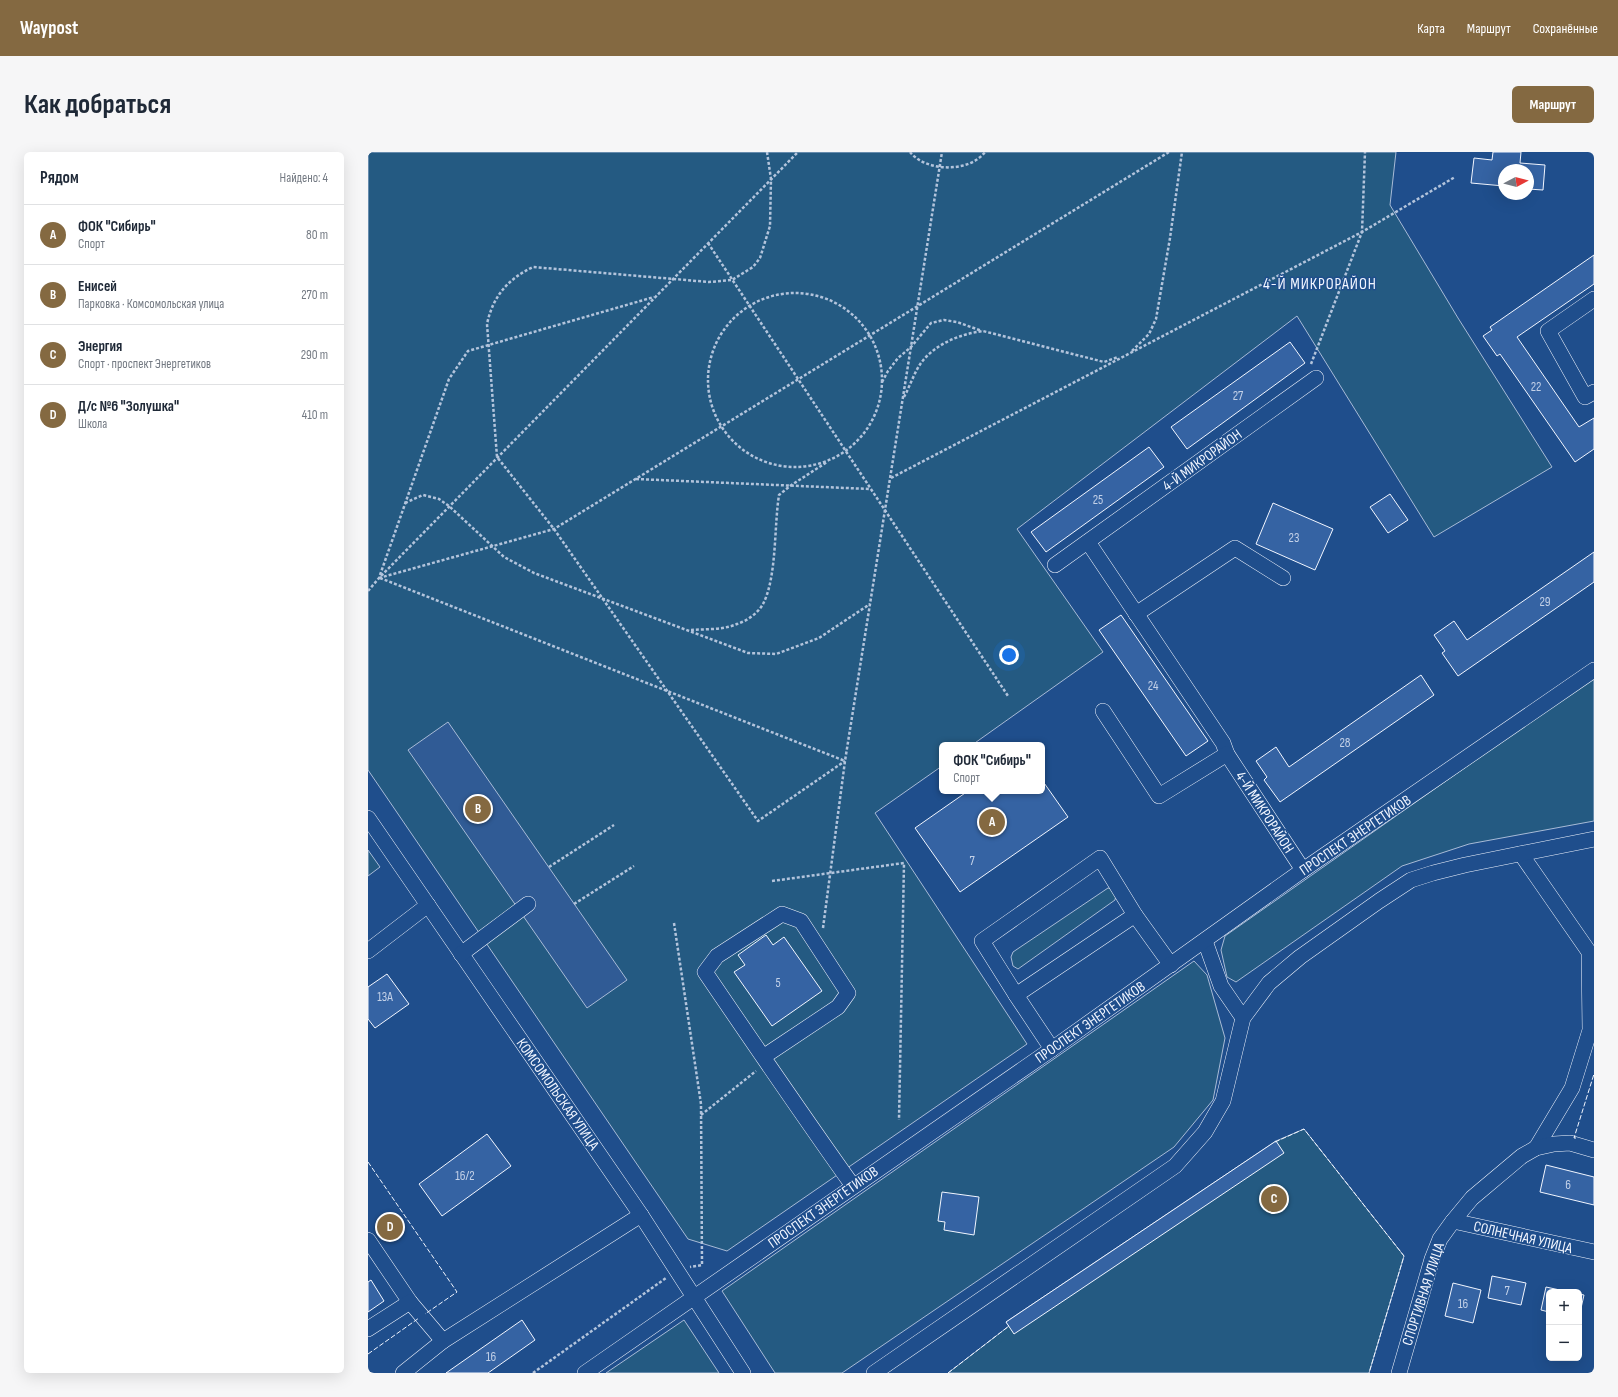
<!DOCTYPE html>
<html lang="ru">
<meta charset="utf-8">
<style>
:root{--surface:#fff;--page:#f6f6f7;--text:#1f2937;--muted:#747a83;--line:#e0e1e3;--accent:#846941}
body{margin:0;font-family:"Sofia Sans Condensed",sans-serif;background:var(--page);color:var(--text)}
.controls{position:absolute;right:12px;bottom:12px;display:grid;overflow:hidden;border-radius:6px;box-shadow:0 4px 16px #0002}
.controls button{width:36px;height:36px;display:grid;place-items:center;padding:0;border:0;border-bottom:1px solid var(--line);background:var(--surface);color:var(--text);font:20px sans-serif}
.compass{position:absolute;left:1130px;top:12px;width:36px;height:36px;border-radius:50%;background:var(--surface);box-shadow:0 4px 16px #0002;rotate:83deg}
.you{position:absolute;left:641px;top:503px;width:14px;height:14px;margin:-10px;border:3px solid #fff;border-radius:50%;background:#1a73e8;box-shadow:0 0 0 6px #1a73e833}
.badge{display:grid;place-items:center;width:26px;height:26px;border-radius:50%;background:var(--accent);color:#fff;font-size:13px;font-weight:700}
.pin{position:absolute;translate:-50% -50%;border:2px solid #fff;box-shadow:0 1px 4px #0006}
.popup{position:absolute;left:571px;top:590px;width:106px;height:52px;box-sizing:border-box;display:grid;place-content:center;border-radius:6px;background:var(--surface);filter:drop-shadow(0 1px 3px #0005);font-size:13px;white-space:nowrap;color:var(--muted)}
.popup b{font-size:15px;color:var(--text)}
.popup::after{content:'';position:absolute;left:50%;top:100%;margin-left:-8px;border:8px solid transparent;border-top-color:var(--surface)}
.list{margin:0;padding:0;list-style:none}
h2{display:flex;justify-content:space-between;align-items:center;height:52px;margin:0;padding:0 16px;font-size:17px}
h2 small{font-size:13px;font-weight:400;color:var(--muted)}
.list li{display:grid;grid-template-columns:26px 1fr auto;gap:12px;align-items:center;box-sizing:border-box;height:60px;padding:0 16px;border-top:1px solid var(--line)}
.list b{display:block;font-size:15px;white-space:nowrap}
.list p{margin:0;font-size:13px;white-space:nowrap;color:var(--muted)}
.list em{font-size:13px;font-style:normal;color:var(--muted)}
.map{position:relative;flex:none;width:1226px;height:1221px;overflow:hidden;border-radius:6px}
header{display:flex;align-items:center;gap:24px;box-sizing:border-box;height:56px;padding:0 20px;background:var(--accent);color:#fff}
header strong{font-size:19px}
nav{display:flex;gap:22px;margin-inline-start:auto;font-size:14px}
.intro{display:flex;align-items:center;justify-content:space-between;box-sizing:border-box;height:96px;padding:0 24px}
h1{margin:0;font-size:28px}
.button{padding:10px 18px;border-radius:6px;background:var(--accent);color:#fff;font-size:14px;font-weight:700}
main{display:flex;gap:24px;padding:0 24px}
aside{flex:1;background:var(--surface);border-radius:6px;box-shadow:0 4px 16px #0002}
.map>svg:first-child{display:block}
.green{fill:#245a82;stroke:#a8bbd7}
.parking{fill:#305b95;stroke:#a8bbd7}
.building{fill:#3563a3;stroke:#f2f6ff}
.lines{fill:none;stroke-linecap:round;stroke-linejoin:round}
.minor-casing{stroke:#f2f6ff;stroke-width:16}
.path{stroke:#b3c4dc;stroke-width:2.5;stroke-dasharray:3 2;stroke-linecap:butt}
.minor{stroke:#1f4e8c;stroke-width:15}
.fence{stroke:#f2f6ff;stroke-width:1;stroke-dasharray:5 2;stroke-linecap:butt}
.labels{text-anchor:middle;stroke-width:3;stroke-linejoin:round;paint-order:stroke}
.number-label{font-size:13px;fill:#c3d1e8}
.street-label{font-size:15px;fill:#f2f6ff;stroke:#1f4e8c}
.neighbourhood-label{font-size:16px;letter-spacing:1px;fill:#f2f6ff;stroke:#1f4e8c}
</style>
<header>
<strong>Waypost</strong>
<nav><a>Карта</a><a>Маршрут</a><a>Сохранённые</a></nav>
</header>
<div class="intro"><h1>Как добраться</h1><a class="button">Маршрут</a></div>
<main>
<aside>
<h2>Рядом<small>Найдено: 4</small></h2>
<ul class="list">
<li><span class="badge">A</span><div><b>ФОК &quot;Сибирь&quot;</b><p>Спорт</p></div><em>80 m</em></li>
<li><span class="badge">B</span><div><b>Енисей</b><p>Парковка · Комсомольская улица</p></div><em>270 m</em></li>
<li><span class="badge">C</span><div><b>Энергия</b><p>Спорт · проспект Энергетиков</p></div><em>290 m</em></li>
<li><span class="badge">D</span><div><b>Д/с №6 &quot;Золушка&quot;</b><p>Школа</p></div><em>410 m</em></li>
</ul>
</aside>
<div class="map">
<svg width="1226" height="1221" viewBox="0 0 1226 1221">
<rect width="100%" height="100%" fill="#1f4e8c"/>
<g class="green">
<path d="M0,0H1028L1022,53L1090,166L1184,315L1066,385L929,164L649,377L735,500L604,593H574V614L507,661L659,892L359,1099L320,1087L0,618Z"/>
<path d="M1226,525V669L1101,692L1034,714L868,830L859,825L853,798L857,784Z"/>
<path d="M0,698L12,715L0,724Z"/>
<path d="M740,736L746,737L748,743L747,748L650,817L645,814L643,805L645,800Z"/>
<path d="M826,809L839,823L857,886L845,948L806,995L474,1221H407L354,1139Z"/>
<path d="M936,977L1036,1104L1001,1221H580L641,1174L638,1170L908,989Z"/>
<path d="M316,1168L351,1221H238Z"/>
</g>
<path class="parking" d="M80,570L259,828L219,856L40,598Z"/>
<g class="building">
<path d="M1125,0H1153L1152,11L1177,13L1175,38L1160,37V18H1136V34L1103,31L1106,6L1124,8Z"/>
<path d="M1226,103V132L1149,185L1211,275L1226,266V297L1207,310L1132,202L1129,204L1115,184L1124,178L1122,175Z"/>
<path d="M922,190L937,211L819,297L803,275Z"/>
<path d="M781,295L796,315L678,400L663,380Z"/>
<path d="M1022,342L1040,368L1020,381L1002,355Z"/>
<path d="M905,351L965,377L947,418L888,392Z"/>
<path d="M1226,400V430L1090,524L1074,501L1077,499L1066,483L1086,469L1099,488Z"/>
<path d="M753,463L840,589L818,604L731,478Z"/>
<path d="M1053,523L1066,543L912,650L896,628L899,625L888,609L908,595L921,615Z"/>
<path d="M674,628L700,665L592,740L547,676L600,639H674Z"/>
<path d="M398,783L405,793L416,785L454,839L404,874L366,820L377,813L370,803Z"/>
<path d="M19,822L41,852L7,876L0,867V835Z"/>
<path d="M119,982L143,1014L74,1064L51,1032Z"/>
<path d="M908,989L916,1001L646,1182L638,1170Z"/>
<path d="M1178,1013L1226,1025V1053L1172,1040Z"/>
<path d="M574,1040L611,1045L606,1083L576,1078L577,1070L570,1069Z"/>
<path d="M1124,1124L1158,1131L1153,1153L1120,1146Z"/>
<path d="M3,1128L16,1149L0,1160V1130Z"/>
<path d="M1085,1131L1113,1138L1105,1171L1077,1164Z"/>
<path d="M1178,1135L1201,1140H1181V1160L1173,1158Z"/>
<path d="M1211,1142L1216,1143L1211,1165Z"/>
<path d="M154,1168L167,1188L120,1221H78Z"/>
</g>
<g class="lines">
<g class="minor-casing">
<g id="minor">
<path d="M1226,147L1180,179L1217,245L1226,240"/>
<path d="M720,390L855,591L859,602L935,718"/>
<path d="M687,413L948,226"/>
<path d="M768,462L867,396L915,426"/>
<path d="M735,559L791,644L859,602"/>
<path d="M0,666L273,1063L375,1221"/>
<path d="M1153,702L1221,800L1222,878L1204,936L1168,996"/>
<path d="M837,789L853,834L875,866"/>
<path d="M0,799L60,753"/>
<path d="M93,802L160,752"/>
<path d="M648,843L614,789L732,706L767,763"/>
<path d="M684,897L648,843L767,763L803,813"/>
<path d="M395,905L470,855L480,841L433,769L414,762L349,804L337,820C386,892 435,964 485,1034"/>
<path d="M1085,1069L1226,1100"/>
<path d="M0,1088L42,1150L75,1189"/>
<path d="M0,1177L42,1150"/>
<path d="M35,1221L75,1189L273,1063"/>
<path d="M217,1221L684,897L935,718L1226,518"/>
<path d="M506,1221L807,1014L837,980L855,949L875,866L901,831L932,805L1011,749L1043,728L1065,721L1097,713L1226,687"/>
<path d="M1031,1221L1064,1107L1072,1087L1085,1069L1104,1046L1154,1004L1168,996L1186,992L1202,991L1226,998"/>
</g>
</g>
<g class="path">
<path d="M399,0L403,27L402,74L392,106L385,115L364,128L341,130L165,115C140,127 125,144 119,172L129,305L186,377L390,669L477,609"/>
<path d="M542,0C558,20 601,21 617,0"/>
<path d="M340,91L640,544"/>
<circle cx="427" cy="228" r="87"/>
<path d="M764,199L781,182L788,167L802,86L814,0"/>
<path d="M943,212L994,80L997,0"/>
<path d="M514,230L520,219L530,206L543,195L563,171L576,168L589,170L614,179"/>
<path d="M536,245C542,234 546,221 553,211C567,192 592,182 615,179L736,210L750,205"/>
<path d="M523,326L994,80L1087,25"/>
<path d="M268,327L502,337"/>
<path d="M37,351L55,343L71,347L81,354L136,405L166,421L380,501L408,502L451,486L502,452"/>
<path d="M12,423L81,227L100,199L286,145"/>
<path d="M11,426L186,377L801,0"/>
<path d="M12,426L477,609"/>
<path d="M0,439L11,426L430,0"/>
<path d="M323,478C338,477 355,478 369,472C379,469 390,461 395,452C409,425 406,374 411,343L422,334L459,310"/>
<path d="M181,715L246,673"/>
<path d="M404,729L536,711L531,968"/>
<path d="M206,752L266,714"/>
<path d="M306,771L333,952L334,1113L322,1115"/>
<path d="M455,776L477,609L574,0"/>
<path d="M333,963L388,919"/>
<path d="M165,1221L298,1126"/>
</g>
<use href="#minor" class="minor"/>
<g class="fence">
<path d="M1208,986H1206L1226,922"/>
<path d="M907,990L936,977L1036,1104L1001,1221"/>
<path d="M0,1010L89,1140L57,1162"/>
<path d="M0,1202L51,1166"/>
<path d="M580,1221L641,1174L640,1173"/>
</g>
</g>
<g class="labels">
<g class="number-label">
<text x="1168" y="239">22</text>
<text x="870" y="248">27</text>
<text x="730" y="352">25</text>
<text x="926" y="390">23</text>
<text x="1177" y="454">29</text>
<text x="785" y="538">24</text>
<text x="977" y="595">28</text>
<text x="604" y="713">7</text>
<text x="410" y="835">5</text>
<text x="17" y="849">13А</text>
<text x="97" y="1028">16/2</text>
<text x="1200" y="1037">6</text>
<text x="1139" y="1143">7</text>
<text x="1095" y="1156">16</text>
<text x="123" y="1209">16</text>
</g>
<g class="street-label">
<text transform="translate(834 308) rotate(-36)" y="5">4-Й МИКРОРАЙОН</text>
<text transform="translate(897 660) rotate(57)" y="5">4-Й МИКРОРАЙОН</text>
<text transform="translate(987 683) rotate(-34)" y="5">ПРОСПЕКТ ЭНЕРГЕТИКОВ</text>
<text transform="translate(722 870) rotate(-35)" y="5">ПРОСПЕКТ ЭНЕРГЕТИКОВ</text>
<text transform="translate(190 942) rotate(55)" y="5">КОМСОМОЛЬСКАЯ УЛИЦА</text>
<text transform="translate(455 1055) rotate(-35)" y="5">ПРОСПЕКТ ЭНЕРГЕТИКОВ</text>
<text transform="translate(1155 1085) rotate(13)" y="5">СОЛНЕЧНАЯ УЛИЦА</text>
<text transform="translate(1055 1142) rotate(-72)" y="5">СПОРТИВНАЯ УЛИЦА</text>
</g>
<g class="neighbourhood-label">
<text x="952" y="137">4-Й МИКРОРАЙОН</text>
</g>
</g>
</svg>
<div class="controls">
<button>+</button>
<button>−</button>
</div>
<svg class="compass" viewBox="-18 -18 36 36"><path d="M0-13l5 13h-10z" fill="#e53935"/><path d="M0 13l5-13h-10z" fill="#747a83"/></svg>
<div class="you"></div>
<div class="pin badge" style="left:624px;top:670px">A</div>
<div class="popup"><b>ФОК &quot;Сибирь&quot;</b>Спорт</div>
<div class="pin badge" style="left:110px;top:657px">B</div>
<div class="pin badge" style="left:906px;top:1047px">C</div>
<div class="pin badge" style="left:22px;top:1075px">D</div>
</div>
</main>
